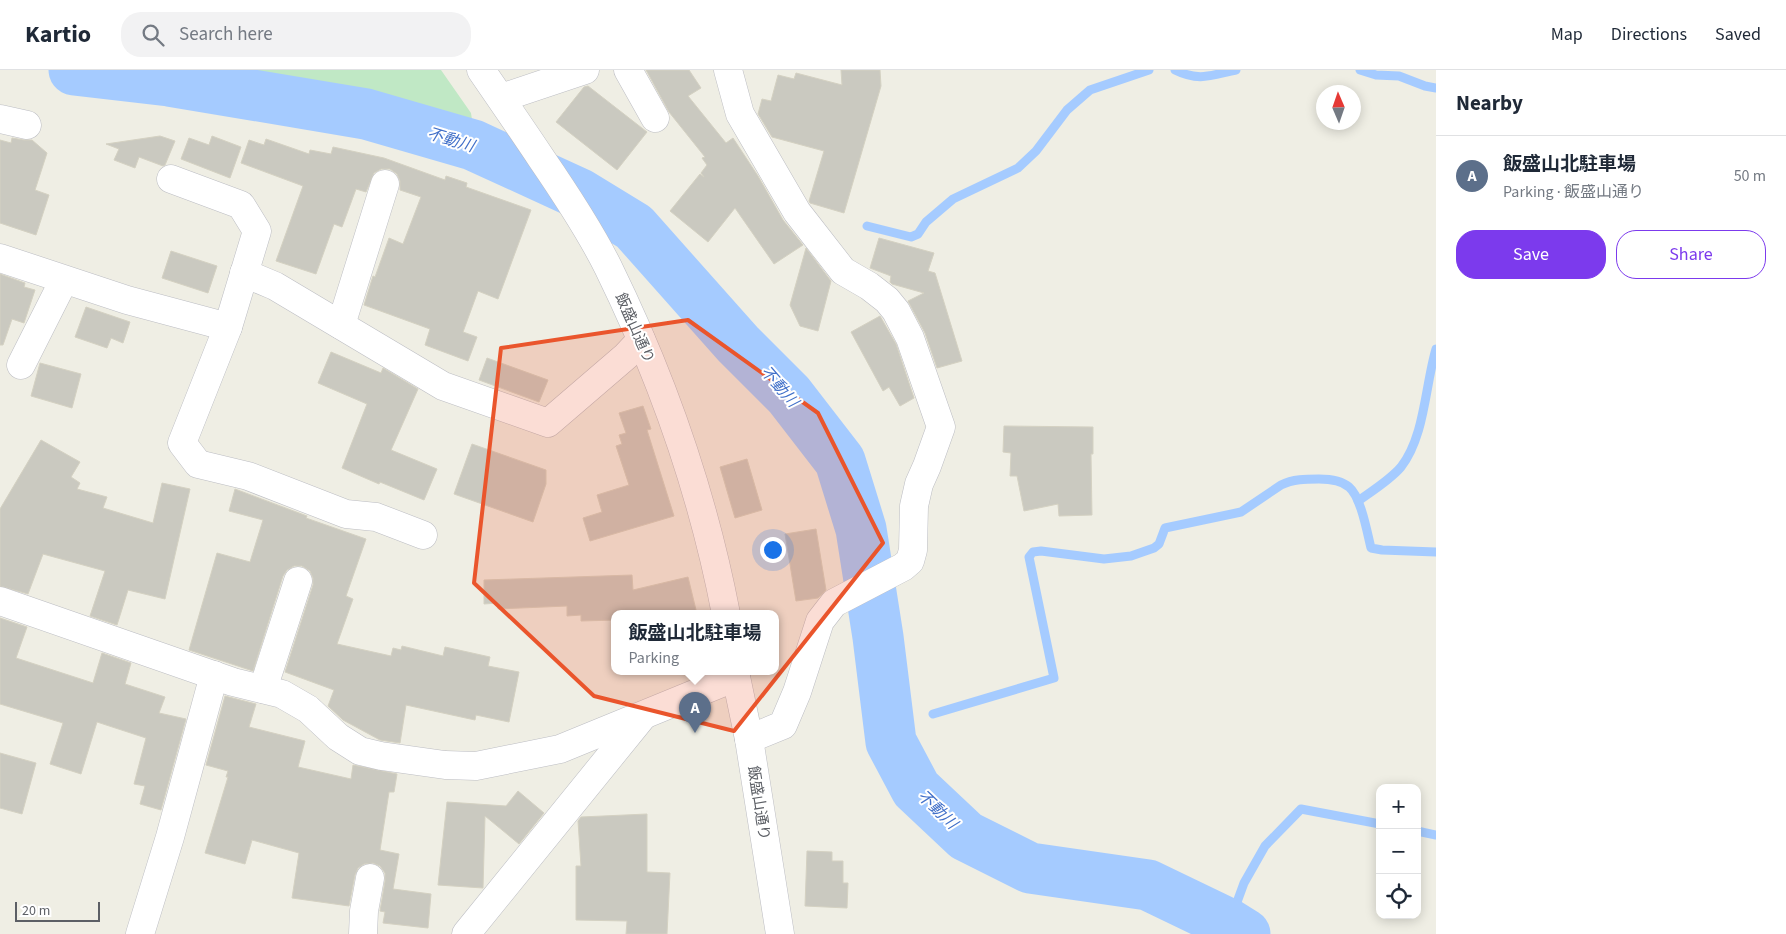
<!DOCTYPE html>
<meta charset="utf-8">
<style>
:root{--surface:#fff;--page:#f2f2f3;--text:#1f2937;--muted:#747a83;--line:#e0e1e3;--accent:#7c3aed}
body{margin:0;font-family:"Source Sans 3","Noto Sans JP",sans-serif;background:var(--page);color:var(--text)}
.controls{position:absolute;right:15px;bottom:15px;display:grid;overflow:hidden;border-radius:10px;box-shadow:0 2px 12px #0003}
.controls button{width:45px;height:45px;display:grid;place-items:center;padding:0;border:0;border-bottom:1px solid var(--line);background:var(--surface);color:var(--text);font:25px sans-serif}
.compass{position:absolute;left:1316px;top:15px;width:45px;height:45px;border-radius:50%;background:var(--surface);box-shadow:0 2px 12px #0003;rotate:358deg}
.scale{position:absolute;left:15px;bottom:12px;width:85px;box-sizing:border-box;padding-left:5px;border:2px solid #5c5f65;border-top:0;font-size:14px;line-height:18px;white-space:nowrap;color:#5c5f65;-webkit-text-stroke:4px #fff;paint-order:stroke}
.you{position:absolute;left:772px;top:479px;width:18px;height:18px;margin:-12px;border:4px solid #fff;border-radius:50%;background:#1a73e8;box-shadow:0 0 0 8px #1a73e833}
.badge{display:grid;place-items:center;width:32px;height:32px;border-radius:50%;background:var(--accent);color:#fff;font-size:16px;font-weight:700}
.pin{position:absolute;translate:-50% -41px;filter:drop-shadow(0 1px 2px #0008)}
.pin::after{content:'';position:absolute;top:26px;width:18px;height:15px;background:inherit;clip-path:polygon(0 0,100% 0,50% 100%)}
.popup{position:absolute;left:611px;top:540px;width:168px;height:65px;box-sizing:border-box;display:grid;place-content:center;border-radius:10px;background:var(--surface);filter:drop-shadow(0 1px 4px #0005);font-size:16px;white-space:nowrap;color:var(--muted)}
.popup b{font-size:19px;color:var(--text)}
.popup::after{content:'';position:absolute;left:50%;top:100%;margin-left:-10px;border:10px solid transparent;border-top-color:var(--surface)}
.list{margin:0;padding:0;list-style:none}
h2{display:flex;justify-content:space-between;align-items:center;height:65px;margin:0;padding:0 20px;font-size:21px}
h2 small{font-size:16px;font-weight:400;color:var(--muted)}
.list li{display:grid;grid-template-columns:32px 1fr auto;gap:15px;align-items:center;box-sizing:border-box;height:80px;padding:0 20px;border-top:1px solid var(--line)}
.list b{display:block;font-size:19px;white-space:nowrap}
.list p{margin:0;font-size:16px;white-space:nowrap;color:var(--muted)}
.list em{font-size:16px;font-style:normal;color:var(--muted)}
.actions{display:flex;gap:10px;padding:15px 20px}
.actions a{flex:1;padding:11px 0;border:1px solid var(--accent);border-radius:20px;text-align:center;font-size:18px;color:var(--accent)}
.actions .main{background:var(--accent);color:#fff}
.icon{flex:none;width:28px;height:28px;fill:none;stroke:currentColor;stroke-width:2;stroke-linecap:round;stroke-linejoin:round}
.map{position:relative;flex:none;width:1436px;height:864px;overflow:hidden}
header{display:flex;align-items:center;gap:30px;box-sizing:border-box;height:70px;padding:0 25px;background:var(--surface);border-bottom:1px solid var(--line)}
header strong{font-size:24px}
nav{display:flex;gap:28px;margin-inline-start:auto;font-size:18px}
.search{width:350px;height:45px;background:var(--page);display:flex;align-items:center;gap:12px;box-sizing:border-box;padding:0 18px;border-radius:20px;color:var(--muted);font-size:19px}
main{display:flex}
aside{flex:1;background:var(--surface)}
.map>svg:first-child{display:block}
.green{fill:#c0e8c5}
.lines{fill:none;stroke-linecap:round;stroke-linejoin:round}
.stream{stroke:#a5cbff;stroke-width:9}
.river{stroke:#a5cbff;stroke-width:51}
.building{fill:#cac9c0;stroke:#d4d1c2}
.minor-casing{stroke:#bcbdc3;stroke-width:29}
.tertiary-casing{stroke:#bcbdc3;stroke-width:29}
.minor{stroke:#fff;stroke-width:28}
.tertiary{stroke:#fff;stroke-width:28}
.marked{fill:#ea552c;fill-opacity:0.2;stroke:#ea552c;stroke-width:4;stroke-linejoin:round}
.labels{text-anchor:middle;stroke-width:4;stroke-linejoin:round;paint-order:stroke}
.street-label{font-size:15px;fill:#5c5f65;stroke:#fff}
.water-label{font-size:16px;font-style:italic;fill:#4170c9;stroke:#fff}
</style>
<header>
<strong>Kartio</strong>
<div class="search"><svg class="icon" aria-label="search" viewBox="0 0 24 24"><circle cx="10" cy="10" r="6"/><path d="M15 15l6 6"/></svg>Search here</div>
<nav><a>Map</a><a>Directions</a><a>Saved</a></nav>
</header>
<main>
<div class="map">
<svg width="1436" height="864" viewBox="0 0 1436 864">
<rect width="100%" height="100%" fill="#efeee4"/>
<path class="green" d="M186,0H441L471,43L473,56L400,30L332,15L260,10Z"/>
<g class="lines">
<g class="stream">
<path d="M1175,0C1199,12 1212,5 1236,0"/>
<path d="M1360,0L1376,5L1399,6L1425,16L1436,18"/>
<path d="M867,156L911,167L918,164L926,152L953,129L1018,98L1036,81L1067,40L1090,20L1149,0"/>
<path d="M1358,431C1372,421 1390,410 1401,397C1425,366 1425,316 1436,279"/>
<path d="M933,644L1054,608L1029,487L1033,482L1041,481L1104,489L1131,486L1154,478L1159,474L1165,458L1241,442L1281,415C1293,409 1306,409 1319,409C1329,409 1341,410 1349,417C1361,427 1367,462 1371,478L1382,480L1436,482"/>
<path d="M1417,761L1436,765"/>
<path d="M1229,854L1244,813L1265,776L1301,739L1380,754"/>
</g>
<path class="river" d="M74,0L169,11L366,44L473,75L580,124L634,157L738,274L789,325L840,391L861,459L878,567L891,672L916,719L966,766L1030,798L1148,815L1229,854L1245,864"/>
</g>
<g class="building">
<path d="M646,0H689L701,18L688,26L726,73L733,68L758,106L783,150L803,175L774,194L735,138L708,172L670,141L700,104L704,107L701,103L707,95L702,88L705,87L669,42Z"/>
<path d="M841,0H880L881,16L844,143L810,133L809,131L824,81L772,67L758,44L762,29L771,31L778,5L794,9L796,3L842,15Z"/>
<path d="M588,16L647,62L617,100L556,52L584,17Z"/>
<path d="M160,66L175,71L165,95L163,96L139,87L135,98L114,90L119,79L106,74Z"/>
<path d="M212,66L241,77L230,108L181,89L189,68L209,75Z"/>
<path d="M12,68L24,70H32L47,83L35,120L49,125L36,165L0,153V70L11,73Z"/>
<path d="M266,69L309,84L310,80L331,84L333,77L384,88L445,110L446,106L467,113L466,117L531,140L498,229L478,221L463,262L477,267L468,291L425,275L430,259L364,235L373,206L375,207L389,168L403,174L421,127L400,120V111L397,104L390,99H381L374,103L366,122L356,119L342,157L334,154L316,204L276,191L303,116L241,93L249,70L264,75Z"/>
<path d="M879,168L934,183L928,201L935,203L962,291L937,298L925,263L908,231L924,223L892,214L890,212L891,206L870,198Z"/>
<path d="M806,178L831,211L818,261L800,256L790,235Z"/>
<path d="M171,181L217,196L208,223L162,208Z"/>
<path d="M0,204L25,213L24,217L35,220L24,253L12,249L3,275H0Z"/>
<path d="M86,237L130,252L123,273L111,268L107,278L75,267Z"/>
<path d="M880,246L896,274L914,328L900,336L889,317L883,321L851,262Z"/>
<path d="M331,282L381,303L383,298L418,319L391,380L437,399L424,430L380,412L379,414L342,398L367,334L318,313Z"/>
<path d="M487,288L548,310L539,332L479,310Z"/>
<path d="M40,293L81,304L72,338L31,326Z"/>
<path d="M643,336L651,359L647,360L674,446L590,471L583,448L602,442L597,425L629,415L616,376L622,374L619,365L626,363L619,343Z"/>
<path d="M1004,356L1093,357V384H1091L1092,445L1059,446L1058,434L1024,441L1017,406H1010L1011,383L1003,382Z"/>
<path d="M41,370L80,392L71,407L80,413L77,419L107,427L103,438L153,453L162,413L190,419L165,529L128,520L117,555L90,546L105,501L43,484L28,524L0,516V439Z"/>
<path d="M472,374L546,400V414L533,452L454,424Z"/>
<path d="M747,389L762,440L735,448L720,397Z"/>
<path d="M235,419L307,446L306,448L366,469L346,526L353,529L337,574L391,586L393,578L401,580L402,576L443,586L445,577L490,587L488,596L519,602L509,652L476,645L475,650L406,635L400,673L380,670L343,650L328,636L334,620L285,602L313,515V508L310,501L302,496H294L287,500L283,506L253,601L189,580L217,483L250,492L263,450L229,441Z"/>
<path d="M816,459L826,520L818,528L796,531L785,464Z"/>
<path d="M632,505L633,520L688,507L697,544H615V550L581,551V545L567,546V536L498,539V533L484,534V510Z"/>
<path d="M0,548L27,557L16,588L93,613L102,583L131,593L125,614L165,627L159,643L186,649L161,740L140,734L145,716L134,714L146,668L97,652L81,704L50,694L63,653L0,634Z"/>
<path d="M225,626L256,634L249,657L305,671L298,697L351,709L353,695L397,704L394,722H389L380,780L399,784L393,819L431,824L428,858L383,853L385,842L380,841L385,811V803L380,796L373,793L364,794L358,798L355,805L349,836L292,828L299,783L252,770L245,794L205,783L228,707H226L228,701L206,695Z"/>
<path d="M0,683L36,693L22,744L0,738Z"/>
<path d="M518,721L544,743L519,774L485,746L483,818L438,815L447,732L506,736Z"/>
<path d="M647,744V802L670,803L667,864H626L627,851L576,850V796H581L578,751L581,747Z"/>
<path d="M807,781L832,782V791H843V813H848L847,838L805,836Z"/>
</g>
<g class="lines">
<g class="minor-casing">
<g id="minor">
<path d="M628,0L655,48"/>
<path d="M728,0L740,44L797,142L843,201L869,216L887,230L896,241L910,268L941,357L927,396L919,414L914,436L913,480L910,491L903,497L834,533L820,551L797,622L783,655L749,669"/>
<path d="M501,28L585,0"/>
<path d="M0,49L27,55"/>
<path d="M171,109L241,135L257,161L228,257L182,373L198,394L248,406L346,444L376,447L423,465"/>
<path d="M0,188L127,230L228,257"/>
<path d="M244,203L275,216L443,316L548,353L626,286L641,270"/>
<path d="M341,255L385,114"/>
<path d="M21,295L64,210"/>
<path d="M0,531L233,612L282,624L308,639L338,667L360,681L381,686L445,695L476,696L560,679L736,607"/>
<path d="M263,619L298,511"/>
<path d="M140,864L170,767L214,605"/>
<path d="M363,864L364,841L370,808"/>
<path d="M466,864L642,647"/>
</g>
</g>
<g class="tertiary-casing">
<g id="tertiary">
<path d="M481,0C501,29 521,58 541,88C565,123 589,159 608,197C662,307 703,424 726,544"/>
<path d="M735,602L749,669L780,864"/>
</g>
</g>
<use href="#minor" class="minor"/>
<use href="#tertiary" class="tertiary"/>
</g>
<path class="marked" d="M688,250L818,343L883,473L734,661L594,626L474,513L501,278Z"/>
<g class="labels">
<g class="street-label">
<text transform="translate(635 258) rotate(66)" y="5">飯盛山通り</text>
<text transform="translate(759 733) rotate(81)" y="5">飯盛山通り</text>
</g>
<g class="water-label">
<text transform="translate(451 69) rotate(17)" y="6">不動川</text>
<text transform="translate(780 316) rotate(49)" y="6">不動川</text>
<text transform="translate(938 739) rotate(44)" y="6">不動川</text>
</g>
</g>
</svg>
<div class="controls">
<button>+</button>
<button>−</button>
<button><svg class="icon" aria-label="locate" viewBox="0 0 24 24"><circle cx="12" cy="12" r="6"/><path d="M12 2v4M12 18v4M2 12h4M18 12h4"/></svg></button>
</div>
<svg class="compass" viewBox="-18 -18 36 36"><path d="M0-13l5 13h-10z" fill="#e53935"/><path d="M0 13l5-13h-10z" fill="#747a83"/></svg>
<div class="scale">20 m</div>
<div class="you"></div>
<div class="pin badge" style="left:695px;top:663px;background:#5c6f8a">A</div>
<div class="popup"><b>飯盛山北駐車場</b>Parking</div>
</div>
<aside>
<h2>Nearby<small></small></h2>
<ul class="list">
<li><span class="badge" style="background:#5c6f8a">A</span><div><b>飯盛山北駐車場</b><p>Parking · 飯盛山通り</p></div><em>50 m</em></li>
</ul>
<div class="actions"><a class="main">Save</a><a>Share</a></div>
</aside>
</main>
